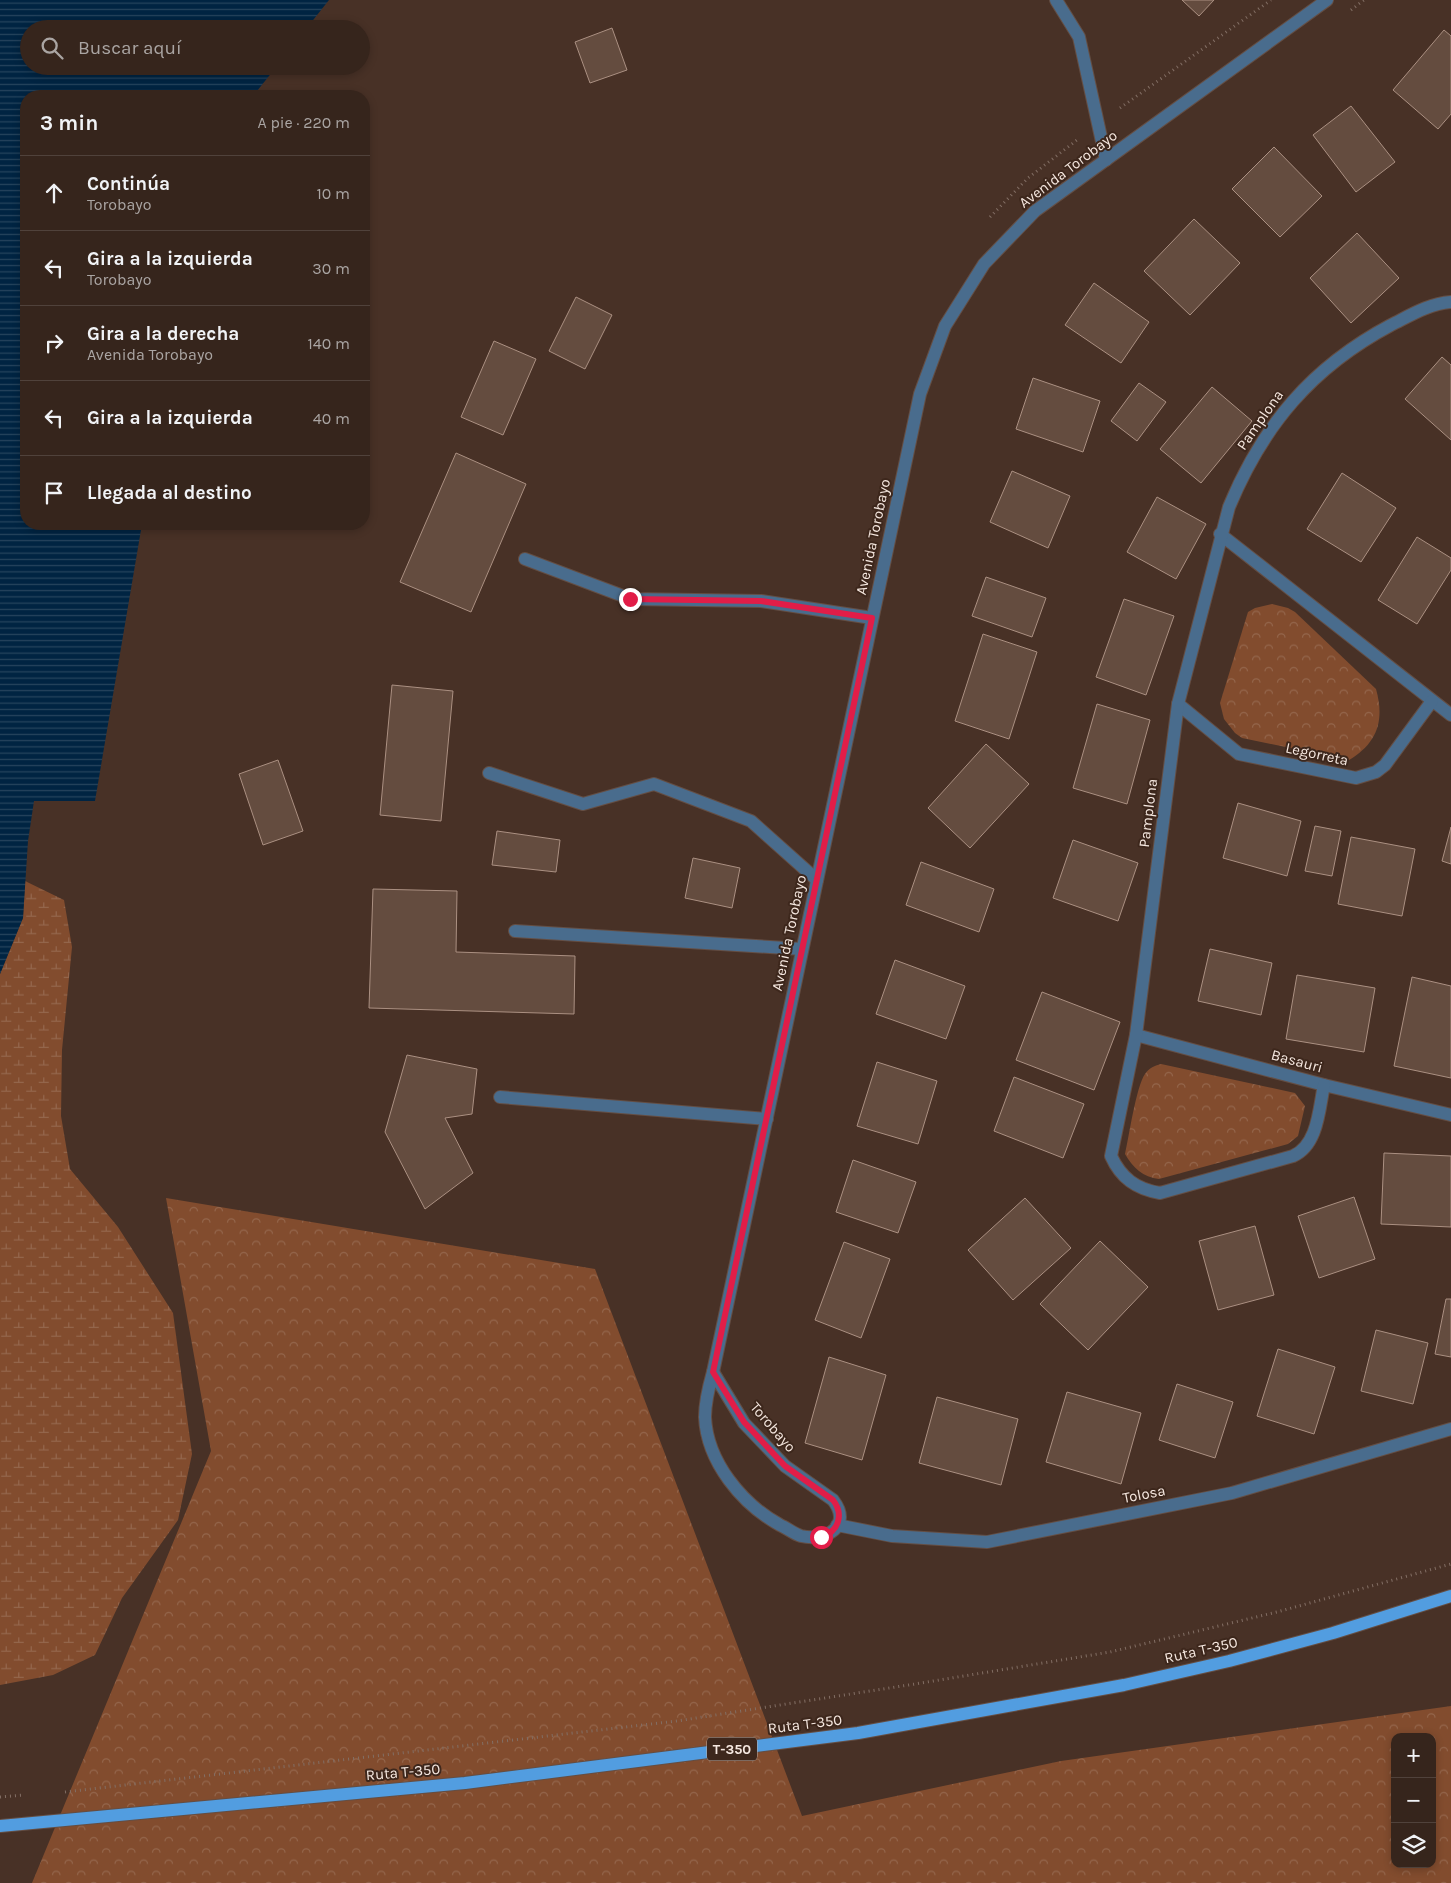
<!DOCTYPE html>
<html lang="es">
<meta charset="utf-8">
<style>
:root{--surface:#36251c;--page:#413129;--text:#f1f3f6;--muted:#aaa5a3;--line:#50423b}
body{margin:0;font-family:Karla,sans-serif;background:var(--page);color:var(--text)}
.controls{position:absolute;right:15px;bottom:15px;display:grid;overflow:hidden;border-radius:10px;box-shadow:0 2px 8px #0003}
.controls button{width:45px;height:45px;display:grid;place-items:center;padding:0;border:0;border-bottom:1px solid var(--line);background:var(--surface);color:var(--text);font:25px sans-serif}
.stop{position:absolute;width:15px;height:15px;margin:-11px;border:4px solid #e11d48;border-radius:50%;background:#fff}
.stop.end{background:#e11d48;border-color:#fff;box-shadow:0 1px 5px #0008}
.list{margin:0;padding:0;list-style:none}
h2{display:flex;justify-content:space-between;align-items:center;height:65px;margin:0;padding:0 20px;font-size:21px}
h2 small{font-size:16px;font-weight:400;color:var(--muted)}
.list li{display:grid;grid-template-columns:32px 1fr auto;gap:15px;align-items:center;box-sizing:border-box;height:75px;padding:0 20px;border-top:1px solid var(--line)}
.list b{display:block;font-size:19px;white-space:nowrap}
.list p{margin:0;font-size:16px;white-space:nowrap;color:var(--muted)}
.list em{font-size:16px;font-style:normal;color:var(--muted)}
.icon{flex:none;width:28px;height:28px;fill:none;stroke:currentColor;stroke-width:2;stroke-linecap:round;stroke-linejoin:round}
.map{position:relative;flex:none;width:1451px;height:1883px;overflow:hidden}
.search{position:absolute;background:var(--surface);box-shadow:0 2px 8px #0003;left:20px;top:20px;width:350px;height:55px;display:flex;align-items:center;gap:12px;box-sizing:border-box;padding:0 18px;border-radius:28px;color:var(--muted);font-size:19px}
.panel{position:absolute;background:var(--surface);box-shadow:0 2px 8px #0003;left:20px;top:90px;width:350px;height:440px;border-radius:20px}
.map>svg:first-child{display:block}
.forest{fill:url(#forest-crowns);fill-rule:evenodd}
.wetland{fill:url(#wetland-marsh)}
.water{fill:url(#water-rules)}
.building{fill:#644c3f;stroke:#ab9082}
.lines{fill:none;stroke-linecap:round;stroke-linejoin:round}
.minor-casing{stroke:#644e44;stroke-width:14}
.major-casing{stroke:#644e44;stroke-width:14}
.path{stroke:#836f65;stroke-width:3;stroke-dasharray:1 4;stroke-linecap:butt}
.minor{stroke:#496c8d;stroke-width:12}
.major{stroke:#529de0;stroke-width:12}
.route{stroke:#e11d48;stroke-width:6}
.labels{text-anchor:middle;stroke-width:4;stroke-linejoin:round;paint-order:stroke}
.shield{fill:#3d271c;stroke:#beaea5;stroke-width:1}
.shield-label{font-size:14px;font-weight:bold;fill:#f6e8e0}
.street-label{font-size:15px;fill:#f6e8e0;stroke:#3d271c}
</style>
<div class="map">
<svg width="1451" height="1883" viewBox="0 0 1451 1883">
<defs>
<pattern id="forest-crowns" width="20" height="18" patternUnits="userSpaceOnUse" patternTransform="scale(1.25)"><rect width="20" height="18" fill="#824c2e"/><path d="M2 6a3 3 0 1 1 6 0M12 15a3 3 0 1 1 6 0" fill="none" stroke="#94664c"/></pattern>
<pattern id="wetland-marsh" width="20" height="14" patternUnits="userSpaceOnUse" patternTransform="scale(1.25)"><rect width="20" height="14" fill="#824c2e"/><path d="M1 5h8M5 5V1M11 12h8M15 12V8" fill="none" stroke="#94664c"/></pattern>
<pattern id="water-rules" width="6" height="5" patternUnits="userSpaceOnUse" patternTransform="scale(1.25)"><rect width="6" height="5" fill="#002442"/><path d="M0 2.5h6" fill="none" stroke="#26445d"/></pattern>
</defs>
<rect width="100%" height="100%" fill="#483126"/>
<g class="forest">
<path d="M1272,604L1288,608L1295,612L1376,689C1385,721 1377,743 1349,760L1242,738L1235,733L1224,719L1220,703L1248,612L1255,608Z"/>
<path d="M1161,1064L1295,1093L1305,1106L1298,1136L1288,1144L1159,1179C1143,1177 1133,1168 1125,1154C1129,1137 1136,1087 1145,1074C1149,1068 1154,1066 1161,1064Z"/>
<path d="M166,1198L595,1269L802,1816L1061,1761L1451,1706V1883H32L211,1451ZM1395,1737H1432V1864H1395Z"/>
</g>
<path class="wetland" d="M25,881L64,900L72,947L62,1050L61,1116L70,1169L118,1227L173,1313L192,1454L178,1520L122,1598L95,1655L53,1675L0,1685V974L23,918Z"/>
<path class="water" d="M0,0H329L306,29H29V66H277L253,96H26V524H142L95,801H34L28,841L23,918L0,974Z"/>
<g class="building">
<path d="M1182,0H1214L1199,16Z"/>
<path d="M612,28L627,70L590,83L575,42Z"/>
<path d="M1444,30L1451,36V114L1438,129L1393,90Z"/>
<path d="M1351,106L1395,162L1356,192L1313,135Z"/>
<path d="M1274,147L1322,196L1280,237L1232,189Z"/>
<path d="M1194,219L1240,263L1190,315L1144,271Z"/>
<path d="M1357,233L1399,278L1351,323L1310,278Z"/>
<path d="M1094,283L1149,322L1121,363L1065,325Z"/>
<path d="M576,297L612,315L585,369L549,351Z"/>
<path d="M494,341L536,359L503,435L461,417Z"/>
<path d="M1442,357L1451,365V440L1405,399Z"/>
<path d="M1033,378L1100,401L1083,452L1016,429Z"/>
<path d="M1139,383L1166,402L1137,441L1111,421Z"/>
<path d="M1212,387L1252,421L1201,483L1160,449Z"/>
<path d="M456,453L526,484L471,612L400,582Z"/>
<path d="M1012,471L1070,496L1048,548L990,522Z"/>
<path d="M1342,473L1396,508L1361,562L1307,529Z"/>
<path d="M1157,497L1206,524L1176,579L1127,552Z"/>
<path d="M1417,537L1451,558V570L1417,624L1378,600Z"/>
<path d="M986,577L1046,598L1032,637L972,616Z"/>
<path d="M1124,599L1174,616L1146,695L1096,677Z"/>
<path d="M983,634L1037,652L1009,739L955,721Z"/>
<path d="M392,685L453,691L441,821L380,815Z"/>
<path d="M1097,704L1150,720L1127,804L1073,788Z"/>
<path d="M986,744L1029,784L970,848L928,808Z"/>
<path d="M278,760L303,831L263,845L239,774Z"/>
<path d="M1238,803L1301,821L1287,876L1223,858Z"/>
<path d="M1315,826L1341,831L1332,876L1305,871Z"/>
<path d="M1451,827V864L1442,861Z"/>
<path d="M497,831L560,840L556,872L492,865Z"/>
<path d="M1351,837L1415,849L1402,916L1338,904Z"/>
<path d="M1073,840L1138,863L1118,921L1053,898Z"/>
<path d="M693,858L740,868L732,908L685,898Z"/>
<path d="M921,862L994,889L979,932L906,905Z"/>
<path d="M373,889L457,891L456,952L575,956L574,1014L369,1008Z"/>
<path d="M1210,949L1272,963L1261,1015L1198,1001Z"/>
<path d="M895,960L965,986L946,1039L876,1014Z"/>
<path d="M1297,975L1375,988L1364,1052L1286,1039Z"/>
<path d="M1412,977L1451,986V1078L1394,1066Z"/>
<path d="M1042,992L1120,1022L1094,1090L1016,1060Z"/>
<path d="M407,1055L477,1069L472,1114L445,1118L473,1173L425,1209L385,1132Z"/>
<path d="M877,1062L937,1081L918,1144L857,1126Z"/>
<path d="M1014,1077L1084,1104L1063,1158L994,1131Z"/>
<path d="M1384,1153L1451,1156V1227L1381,1224Z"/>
<path d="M853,1160L916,1182L898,1233L836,1212Z"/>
<path d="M1354,1197L1375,1259L1319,1278L1298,1216Z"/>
<path d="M1025,1198L1071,1248L1013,1300L968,1250Z"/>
<path d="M1255,1226L1274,1295L1218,1310L1199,1241Z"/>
<path d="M1100,1241L1148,1287L1088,1350L1040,1304Z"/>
<path d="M844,1242L890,1259L861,1338L815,1320Z"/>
<path d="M1446,1299H1451V1357L1435,1354Z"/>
<path d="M1376,1330L1428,1343L1413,1404L1361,1391Z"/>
<path d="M1278,1349L1335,1367L1314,1434L1257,1416Z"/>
<path d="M829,1357L886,1375L862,1460L805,1443Z"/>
<path d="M1177,1384L1233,1402L1215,1458L1159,1440Z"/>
<path d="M1067,1392L1141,1413L1121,1484L1046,1462Z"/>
<path d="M937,1397L1018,1419L1001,1485L919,1463Z"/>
</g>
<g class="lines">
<g class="minor-casing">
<g id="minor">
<path d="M1056,0L1079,37L1106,160"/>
<path d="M1220,534L1451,715"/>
<path d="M525,559L631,599L761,601L872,618"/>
<path d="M1178,704L1239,754L1356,778L1376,772L1385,765L1432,701"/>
<path d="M489,773L583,804L654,784L751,821L817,880"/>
<path d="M515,931L802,949"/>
<path d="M1136,1035L1324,1085L1451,1115"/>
<path d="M1324,1085C1319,1109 1318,1145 1293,1156L1160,1193C1136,1189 1121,1178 1111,1156L1136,1035L1178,704L1229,507C1263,425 1312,367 1391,325C1411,315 1428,304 1451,302"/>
<path d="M500,1097L767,1119"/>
<path d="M713,1372L920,394L945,326L984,264L1035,211L1327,0"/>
<path d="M713,1372L744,1423L785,1466L833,1500C853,1526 826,1542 801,1536C794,1534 787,1528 780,1525C742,1504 707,1462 705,1417C705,1401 709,1386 713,1372Z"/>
<path d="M837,1525L892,1536L987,1542L1232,1493L1451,1429"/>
</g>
</g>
<g class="major-casing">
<path id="major" d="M0,1826L465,1783L858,1733L1124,1685L1229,1661L1333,1633L1451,1596"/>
</g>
<g class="path">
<path d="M1351,10L1364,0"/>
<path d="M1120,108L1271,0"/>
<path d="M990,217L1028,178L1077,140"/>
<path d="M65,1792L677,1721L915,1684L1110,1652L1277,1612L1451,1564"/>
<path d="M0,1797L24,1795"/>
</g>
<use href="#minor" class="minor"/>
<use href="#major" class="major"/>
</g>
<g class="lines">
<path class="route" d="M630,599L761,601L872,618L713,1372L744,1422L785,1466L833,1500C844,1514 839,1532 821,1537"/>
</g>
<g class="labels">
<rect class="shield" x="707" y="1737.5" width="50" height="23" rx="4"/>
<g class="shield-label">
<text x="732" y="1754">T-350</text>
</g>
<g class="street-label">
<text transform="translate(1068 169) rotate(-37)" y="5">Avenida Torobayo</text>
<text transform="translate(1260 420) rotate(-55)" y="5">Pamplona</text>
<text transform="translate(873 537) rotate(-78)" y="5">Avenida Torobayo</text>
<text transform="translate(1317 754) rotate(12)" y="5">Legorreta</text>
<text transform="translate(1148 813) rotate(-83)" y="5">Pamplona</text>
<text transform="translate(789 933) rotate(-78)" y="5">Avenida Torobayo</text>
<text transform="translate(1297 1061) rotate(15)" y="5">Basauri</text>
<text transform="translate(773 1427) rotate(49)" y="5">Torobayo</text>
<text transform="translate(1144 1494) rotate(-11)" y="5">Tolosa</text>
<text transform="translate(1201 1650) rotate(-13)" y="5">Ruta T-350</text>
<text transform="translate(805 1724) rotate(-7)" y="5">Ruta T-350</text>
<text transform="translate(403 1772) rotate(-5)" y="5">Ruta T-350</text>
</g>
</g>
</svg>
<div class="controls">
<button>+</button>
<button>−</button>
<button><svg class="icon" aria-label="layers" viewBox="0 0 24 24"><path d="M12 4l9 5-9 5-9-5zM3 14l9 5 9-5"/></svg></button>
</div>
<div class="stop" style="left:821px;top:1537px"></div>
<div class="stop end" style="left:630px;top:599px"></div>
<div class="search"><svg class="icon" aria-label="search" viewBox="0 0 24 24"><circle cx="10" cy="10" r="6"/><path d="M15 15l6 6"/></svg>Buscar aquí</div>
<section class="panel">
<h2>3 min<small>A pie · 220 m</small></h2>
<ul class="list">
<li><svg class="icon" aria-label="ahead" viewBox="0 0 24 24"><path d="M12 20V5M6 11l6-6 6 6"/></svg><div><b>Continúa</b><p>Torobayo</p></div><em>10 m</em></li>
<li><svg class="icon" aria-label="left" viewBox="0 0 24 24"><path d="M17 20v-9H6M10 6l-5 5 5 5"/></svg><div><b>Gira a la izquierda</b><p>Torobayo</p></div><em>30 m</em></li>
<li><svg class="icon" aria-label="right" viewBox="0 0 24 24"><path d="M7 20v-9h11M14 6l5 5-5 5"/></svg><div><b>Gira a la derecha</b><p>Avenida Torobayo</p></div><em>140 m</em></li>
<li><svg class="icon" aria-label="left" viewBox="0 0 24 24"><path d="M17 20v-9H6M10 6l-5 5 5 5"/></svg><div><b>Gira a la izquierda</b></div><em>40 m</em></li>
<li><svg class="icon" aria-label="arrive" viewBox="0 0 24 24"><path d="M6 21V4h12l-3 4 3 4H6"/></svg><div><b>Llegada al destino</b></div></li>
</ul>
</section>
</div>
